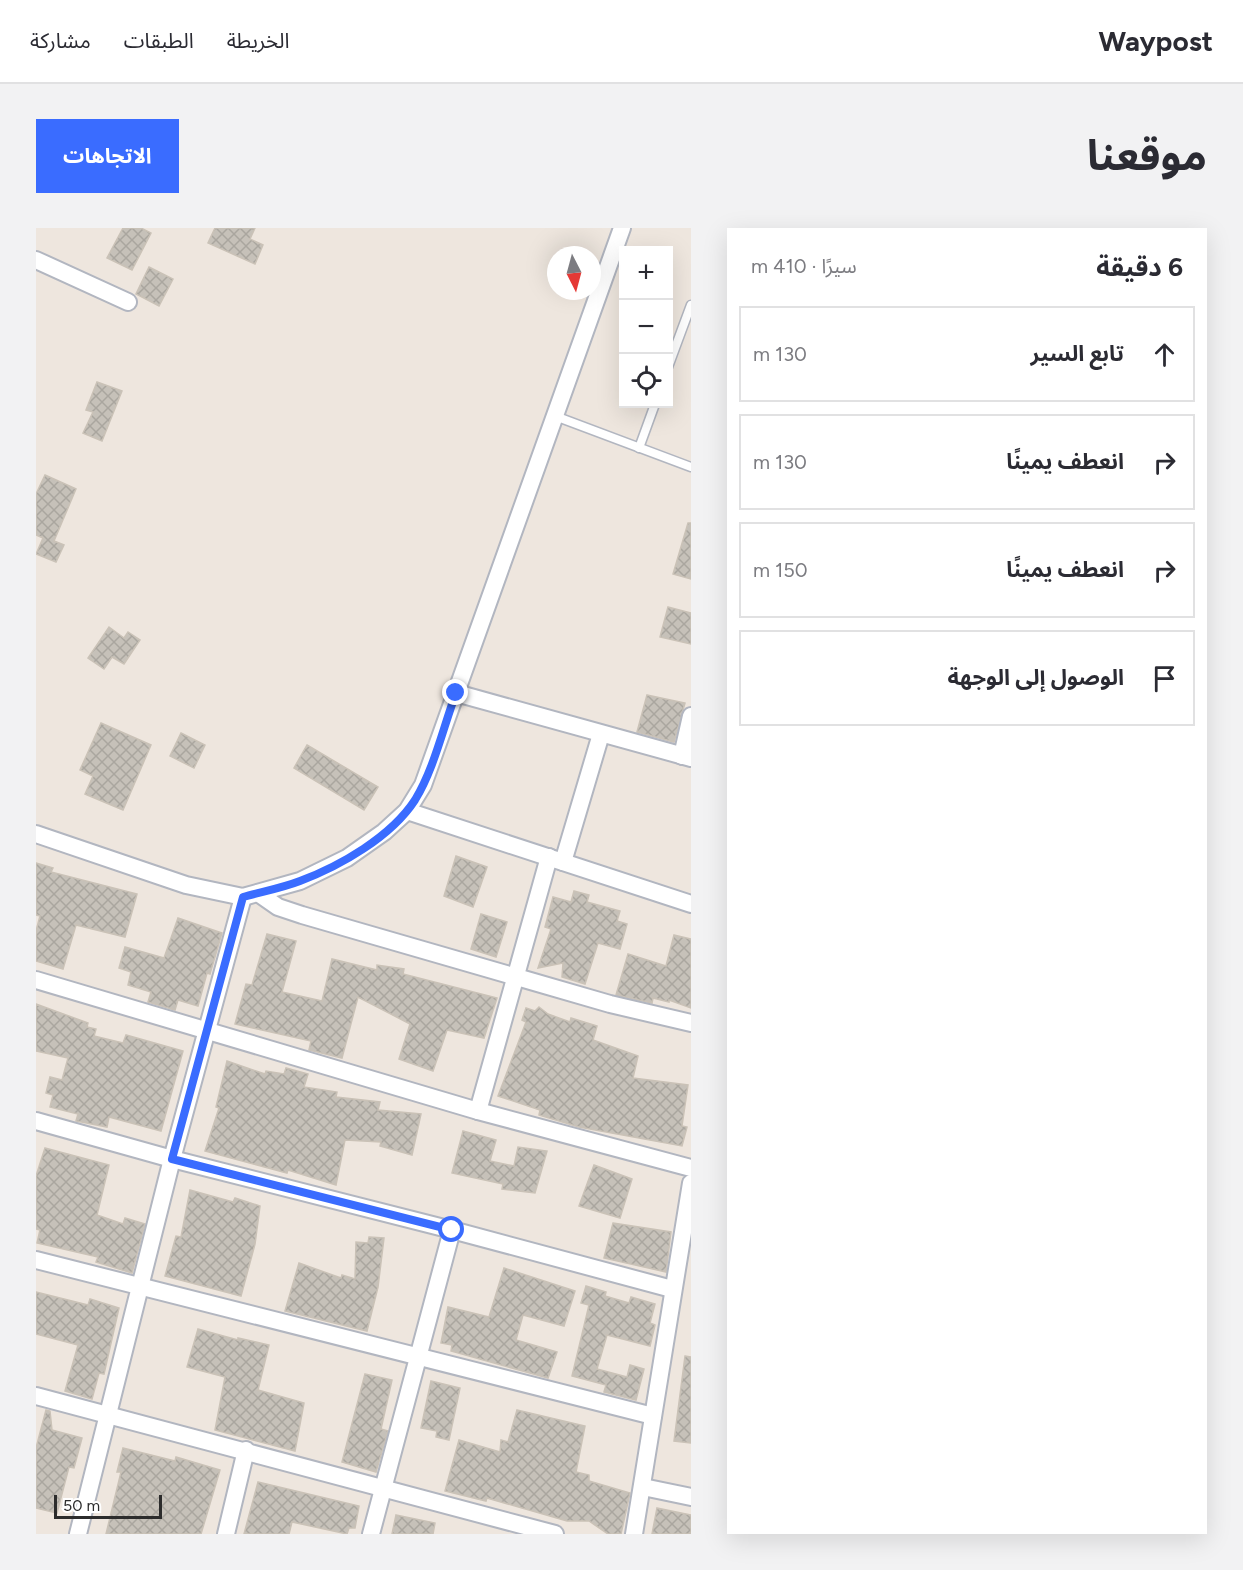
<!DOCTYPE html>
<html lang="ar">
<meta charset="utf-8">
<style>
:root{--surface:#fff;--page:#f2f2f3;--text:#2b2b33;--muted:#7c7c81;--line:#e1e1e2;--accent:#3a6cff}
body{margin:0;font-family:Figtree,"Noto Sans Arabic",sans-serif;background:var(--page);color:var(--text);direction:rtl}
.controls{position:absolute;right:18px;top:18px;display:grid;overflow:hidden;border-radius:0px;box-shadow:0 6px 24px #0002}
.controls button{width:54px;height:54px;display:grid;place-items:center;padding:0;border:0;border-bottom:2px solid var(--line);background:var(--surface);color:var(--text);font:30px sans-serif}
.compass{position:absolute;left:511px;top:18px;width:54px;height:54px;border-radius:50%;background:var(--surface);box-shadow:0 6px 24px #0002;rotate:174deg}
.scale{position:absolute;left:18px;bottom:15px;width:108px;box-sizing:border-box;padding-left:6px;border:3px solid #2c2c2c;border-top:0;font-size:16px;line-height:21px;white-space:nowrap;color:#2c2c2c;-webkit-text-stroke:4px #fff;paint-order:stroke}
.stop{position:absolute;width:18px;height:18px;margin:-14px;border:4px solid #3a6cff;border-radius:50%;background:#fff}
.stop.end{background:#3a6cff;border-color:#fff;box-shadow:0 2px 6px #0008}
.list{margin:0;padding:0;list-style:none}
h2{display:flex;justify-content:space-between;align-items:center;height:78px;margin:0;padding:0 24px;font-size:26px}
h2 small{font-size:20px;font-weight:400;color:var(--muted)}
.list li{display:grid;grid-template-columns:39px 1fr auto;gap:18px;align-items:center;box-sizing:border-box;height:96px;margin:0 12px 12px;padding:0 12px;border:2px solid var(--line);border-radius:0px}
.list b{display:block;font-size:22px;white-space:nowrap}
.list em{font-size:20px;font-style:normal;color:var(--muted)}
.icon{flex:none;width:33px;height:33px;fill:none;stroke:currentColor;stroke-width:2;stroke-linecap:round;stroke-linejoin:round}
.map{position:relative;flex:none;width:655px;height:1306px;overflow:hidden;direction:ltr;border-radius:0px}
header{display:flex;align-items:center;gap:36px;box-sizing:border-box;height:84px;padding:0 30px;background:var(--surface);border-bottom:2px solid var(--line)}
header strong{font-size:28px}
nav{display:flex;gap:33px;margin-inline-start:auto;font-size:21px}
.intro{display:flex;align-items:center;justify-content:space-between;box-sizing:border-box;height:144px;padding:0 36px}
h1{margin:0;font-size:42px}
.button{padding:15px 27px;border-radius:0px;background:var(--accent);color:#fff;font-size:21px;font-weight:700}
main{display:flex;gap:36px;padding:0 36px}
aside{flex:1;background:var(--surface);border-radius:0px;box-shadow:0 6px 24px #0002}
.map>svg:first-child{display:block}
.building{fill:url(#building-cross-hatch);stroke:#cac2b7;stroke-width:1.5}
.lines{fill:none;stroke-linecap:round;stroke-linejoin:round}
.service-casing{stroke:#b2b6c0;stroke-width:11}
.minor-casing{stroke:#b2b6c0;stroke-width:20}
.service{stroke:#fff;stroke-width:8}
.minor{stroke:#fff;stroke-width:16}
.route{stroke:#3a6cff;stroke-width:8}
</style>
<header>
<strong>Waypost</strong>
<nav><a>الخريطة</a><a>الطبقات</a><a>مشاركة</a></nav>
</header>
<div class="intro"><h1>موقعنا</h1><a class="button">الاتجاهات</a></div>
<main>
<aside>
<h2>6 دقيقة<small>سيرًا · 410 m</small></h2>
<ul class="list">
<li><svg class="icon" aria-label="ahead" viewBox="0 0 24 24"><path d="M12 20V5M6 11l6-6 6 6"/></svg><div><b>تابع السير</b></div><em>130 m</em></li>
<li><svg class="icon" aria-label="right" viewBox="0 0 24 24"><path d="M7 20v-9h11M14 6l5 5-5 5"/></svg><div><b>انعطف يمينًا</b></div><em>130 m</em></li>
<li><svg class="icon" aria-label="right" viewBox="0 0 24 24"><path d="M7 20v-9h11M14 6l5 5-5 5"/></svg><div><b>انعطف يمينًا</b></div><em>150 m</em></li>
<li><svg class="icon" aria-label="arrive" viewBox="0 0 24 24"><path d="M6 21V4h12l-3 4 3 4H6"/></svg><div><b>الوصول إلى الوجهة</b></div></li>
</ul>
</aside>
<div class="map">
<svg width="655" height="1306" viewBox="0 0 655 1306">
<defs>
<pattern id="building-cross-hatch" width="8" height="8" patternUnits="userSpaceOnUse" patternTransform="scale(1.5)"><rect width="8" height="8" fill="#c6c1b9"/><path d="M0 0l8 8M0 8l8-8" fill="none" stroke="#aaa69f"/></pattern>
</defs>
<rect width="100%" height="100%" fill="#eee6de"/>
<g class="building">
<path d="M87,0H105L115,5L96,42L71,30Z"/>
<path d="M179,0H219L214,11L227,17L219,36L172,15Z"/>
<path d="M113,39L137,51L123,78L100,66Z"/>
<path d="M61,154L86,163L66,213L47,205L57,184L50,182Z"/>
<path d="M9,247L40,261L18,313L28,317L20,334L0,326L7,310L0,307V266Z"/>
<path d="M652,295H655V351L637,346Z"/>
<path d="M632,379L655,385V416L624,409Z"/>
<path d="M73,399L88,410L92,404L104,412L88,436L76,429L68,441L52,430Z"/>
<path d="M611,467L649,475L638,514L601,504Z"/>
<path d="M65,495L115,517L87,582L49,566L57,548L44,542Z"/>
<path d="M145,505L169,517L158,540L134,528Z"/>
<path d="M271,517L342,559L328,582L258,540Z"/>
<path d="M420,628L451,639L437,679L408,668Z"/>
<path d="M0,635L17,640L15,644L101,666L89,709L40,697L27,741L0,733V703L4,688L0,687Z"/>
<path d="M538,663L553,667L551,674L584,683L581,693L591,696L584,721L562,715L549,756L526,749L527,735L502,740L515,701L509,699L517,669L535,674Z"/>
<path d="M445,686L471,694L460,729L435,721Z"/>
<path d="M142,690L186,705L174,746L171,745L162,778L142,772L139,782L112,774L115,764L92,757L95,744L83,740L89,719L128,730Z"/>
<path d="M231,706L260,713L246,764L286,773L296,731L341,742V737L368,741L367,746L461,770L448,810L411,802L397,843L363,831L374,796L322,769L306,830L273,822L275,813L199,796L210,756L216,757Z"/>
<path d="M638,707L655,711V780L633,772V774L617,770L616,775L580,767L592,726L630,738Z"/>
<path d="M0,776L52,795L51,799L60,801L58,808L87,815L90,807L147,823L125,903L73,889L71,899L40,893L42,886L14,879L17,867L10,865L14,849L26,852L32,830L0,823Z"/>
<path d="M503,779L512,786L534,794L535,790L561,798L557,812L602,828L597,850L652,857L646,898L651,899L646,918L543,899L503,887L504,882L462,868L490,794L486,792L490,780L499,783Z"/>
<path d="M191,833L229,846L230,843L248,846L250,840L272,846L268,859L301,864L300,869L344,874L342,882L385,886L376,927L344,918L345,914L309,912L300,957L252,942L251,945L169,923L183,880L180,879Z"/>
<path d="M427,903L460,912L454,933L478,938L482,919L511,923L499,965L466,961L467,956L416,945Z"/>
<path d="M9,920L73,937L61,987L87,996L89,990L109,996L96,1045L60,1034L62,1029L1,1015L4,1002L0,1001V948Z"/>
<path d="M558,937L596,951L584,990L543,978Z"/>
<path d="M154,962L197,974L199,970L224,978L219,1016L205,1068L129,1048L140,1008L145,1009Z"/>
<path d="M577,995L635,1004L630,1044L568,1030Z"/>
<path d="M333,1009L348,1010L342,1059L331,1103L249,1083L263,1035L305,1050L306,1047L319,1051L320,1014L332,1015Z"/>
<path d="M468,1040L539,1063L528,1098L487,1087L480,1112L521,1124L512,1150L415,1123L416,1117L405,1115L412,1079L453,1089Z"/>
<path d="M550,1058L570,1064L569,1068L593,1075L595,1069L619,1076L614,1095L619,1097L614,1118L571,1107L561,1141L591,1149L594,1137L608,1141L600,1172L568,1164L570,1157L536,1148L553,1077L545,1075Z"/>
<path d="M0,1064L52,1077L54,1071L83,1080L68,1146L63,1145L56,1171L29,1163L42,1117L0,1106Z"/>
<path d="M162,1101L202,1112V1110L233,1117L222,1162L268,1175L259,1223L179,1202L189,1149L151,1139Z"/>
<path d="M649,1128L655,1129V1215L638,1213Z"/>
<path d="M329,1146L356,1152L345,1201L352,1203L340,1244L306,1234Z"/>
<path d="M395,1153L424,1160L413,1212L400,1209L401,1203L385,1200Z"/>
<path d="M10,1182L14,1183L16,1202L46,1210L38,1240L33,1239L21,1285L0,1280V1220Z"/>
<path d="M481,1182L549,1198L540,1244L553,1247V1253L594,1265L585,1306H572L553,1293H531L451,1270L450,1273L409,1263L423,1212L464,1224L465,1212L472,1214Z"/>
<path d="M87,1220L139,1233L140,1229L184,1242L165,1306H70L85,1244H81Z"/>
<path d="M222,1254L323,1278L319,1300H313L311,1306L256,1294L253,1306H208Z"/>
<path d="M621,1280L655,1287V1306H616Z"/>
<path d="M360,1287L399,1295L397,1306H356Z"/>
</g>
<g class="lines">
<g class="service-casing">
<g id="service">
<path d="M632,139L655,77"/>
<path d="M519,188L655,239"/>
<path d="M603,220L619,176"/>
</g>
</g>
<g class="minor-casing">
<g id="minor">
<path d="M0,32L92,74"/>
<path d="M420,465L655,530"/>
<path d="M646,528L655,488"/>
<path d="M371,583L655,676"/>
<path d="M0,606L150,657L207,669L264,653L311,630L348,604L371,583L387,557L586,0"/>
<path d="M527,634L565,506"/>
<path d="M222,665L242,679L266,687L574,776L655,795"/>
<path d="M0,752L442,883L655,940"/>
<path d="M442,883L513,629"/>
<path d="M0,893L136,931L416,1002L335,1306"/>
<path d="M416,1002L636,1061"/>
<path d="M0,1032L617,1188"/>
<path d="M0,1168L519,1306"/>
<path d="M607,1259L655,1269"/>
<path d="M42,1306L136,931L207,669"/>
<path d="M190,1306L210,1222"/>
<path d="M598,1306L655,955"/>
</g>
</g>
<use href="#service" class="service"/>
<use href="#minor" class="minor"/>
</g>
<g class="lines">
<path class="route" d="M416,1002L136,931L207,669C225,664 246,660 264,653C304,638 355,609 379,572C398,541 407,500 420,465"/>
</g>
</svg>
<div class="controls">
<button>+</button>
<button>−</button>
<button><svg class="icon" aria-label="locate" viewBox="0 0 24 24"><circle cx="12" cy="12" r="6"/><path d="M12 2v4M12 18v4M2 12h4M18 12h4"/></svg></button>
</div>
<svg class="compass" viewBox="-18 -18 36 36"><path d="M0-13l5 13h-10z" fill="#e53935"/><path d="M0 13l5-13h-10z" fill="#7c7c81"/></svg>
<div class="scale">50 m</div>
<div class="stop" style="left:416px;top:1002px"></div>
<div class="stop end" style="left:420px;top:465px"></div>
</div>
</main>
